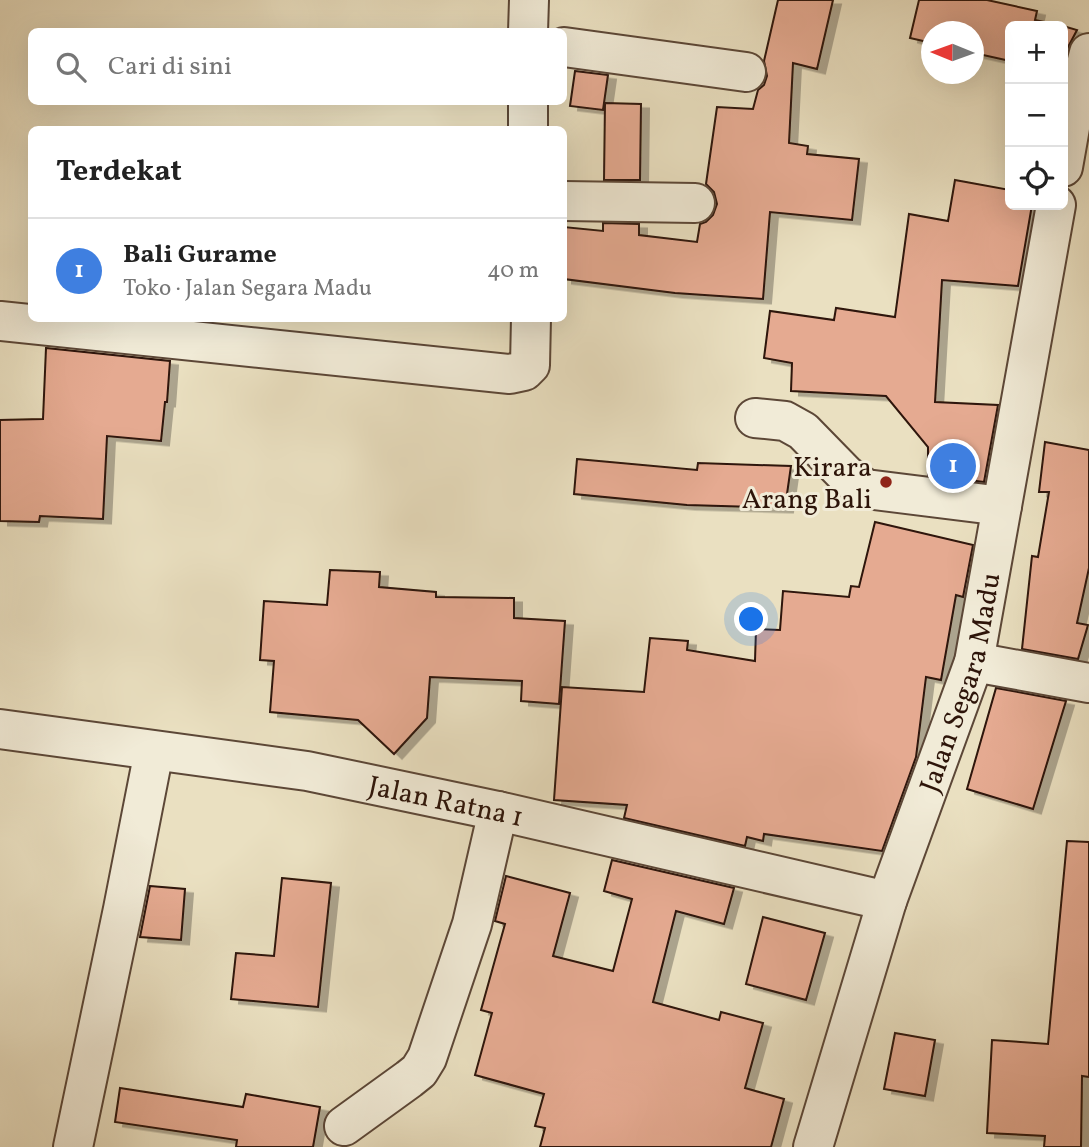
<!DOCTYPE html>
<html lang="id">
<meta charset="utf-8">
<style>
:root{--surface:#fff;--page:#f2f2f2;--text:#222;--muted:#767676;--line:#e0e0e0;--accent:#8f2418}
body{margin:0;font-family:Vollkorn,serif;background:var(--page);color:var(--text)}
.controls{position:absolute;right:21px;top:21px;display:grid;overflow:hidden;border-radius:10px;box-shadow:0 7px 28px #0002}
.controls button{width:63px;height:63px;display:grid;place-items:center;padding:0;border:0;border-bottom:2px solid var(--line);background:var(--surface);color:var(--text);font:35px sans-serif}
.compass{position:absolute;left:921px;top:21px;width:63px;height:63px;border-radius:50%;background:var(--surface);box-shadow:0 7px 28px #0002;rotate:271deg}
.you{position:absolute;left:752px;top:620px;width:24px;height:24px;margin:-18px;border:5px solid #fff;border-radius:50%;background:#1a73e8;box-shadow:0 0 0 10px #1a73e833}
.badge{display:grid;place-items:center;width:46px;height:46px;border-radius:50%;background:var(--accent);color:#fff;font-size:23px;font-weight:700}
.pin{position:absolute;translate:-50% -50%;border:4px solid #fff;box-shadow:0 2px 7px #0006}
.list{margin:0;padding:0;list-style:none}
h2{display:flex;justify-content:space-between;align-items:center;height:91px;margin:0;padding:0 28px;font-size:30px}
h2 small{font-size:23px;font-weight:400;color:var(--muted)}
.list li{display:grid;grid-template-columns:46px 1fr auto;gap:21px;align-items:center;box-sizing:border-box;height:105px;padding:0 28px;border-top:2px solid var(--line)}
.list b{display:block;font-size:26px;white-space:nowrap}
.list p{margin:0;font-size:23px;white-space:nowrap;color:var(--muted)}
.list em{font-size:23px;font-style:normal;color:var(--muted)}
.icon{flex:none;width:38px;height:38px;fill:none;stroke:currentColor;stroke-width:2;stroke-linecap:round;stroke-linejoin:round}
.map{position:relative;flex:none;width:1089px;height:1147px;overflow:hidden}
.search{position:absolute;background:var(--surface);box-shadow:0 7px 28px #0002;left:28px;top:28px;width:539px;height:77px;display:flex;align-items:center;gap:18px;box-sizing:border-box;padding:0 24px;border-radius:10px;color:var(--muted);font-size:26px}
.panel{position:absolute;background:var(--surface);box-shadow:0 7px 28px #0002;left:28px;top:126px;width:539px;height:196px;border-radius:10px}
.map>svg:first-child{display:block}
.building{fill:#e5aa91;stroke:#2d1409;stroke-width:2;filter:url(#shadow)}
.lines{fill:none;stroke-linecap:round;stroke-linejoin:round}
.street-casing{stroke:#5c4737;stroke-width:42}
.street{stroke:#f1ebd7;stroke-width:38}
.poi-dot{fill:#8f2418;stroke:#f1ebd7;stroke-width:2.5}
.labels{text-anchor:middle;stroke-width:6;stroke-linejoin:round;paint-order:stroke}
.poi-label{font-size:28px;fill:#2d1409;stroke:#f1ebd7;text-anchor:end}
.street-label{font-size:28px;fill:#2d1409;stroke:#f1ebd7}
</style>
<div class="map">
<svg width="1089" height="1147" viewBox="0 0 1089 1147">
<defs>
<filter id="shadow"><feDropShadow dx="8" dy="4.5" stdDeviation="0" flood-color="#0004"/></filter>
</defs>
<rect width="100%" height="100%" fill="#eae0c1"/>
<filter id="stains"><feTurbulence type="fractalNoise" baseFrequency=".00286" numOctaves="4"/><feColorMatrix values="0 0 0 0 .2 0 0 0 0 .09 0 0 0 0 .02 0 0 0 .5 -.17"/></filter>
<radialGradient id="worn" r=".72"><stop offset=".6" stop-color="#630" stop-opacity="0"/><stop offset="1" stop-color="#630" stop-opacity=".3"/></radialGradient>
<g class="building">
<path d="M778,0H833L817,69L793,63L789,143L808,146L807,154L859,159L852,220L770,212L763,299L675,293L564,279V227L603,231V223L639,224V235L697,242L700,224L706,222L713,215L717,204L714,192L706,184L717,107L753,109L758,90L764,85L767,76L764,61Z"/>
<path d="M919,0H987L1037,11L1035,20L1062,26H1010V61L974,53V32H932V43L910,38Z"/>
<path d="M1063,26L1077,30L1068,47L1063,67Z"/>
<path d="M575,71L608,75L603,110L570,106Z"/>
<path d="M605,103L641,104L640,180H604Z"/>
<path d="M955,180L1010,190V205H1032L1018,286L942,280L935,402L998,405L984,482L928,475V447L886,396L791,391L792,363L764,358L770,311L834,320L836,308L895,317L909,214L948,221Z"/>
<path d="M46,348L170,361L167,402H165L161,441L107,436L103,519L40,516L39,522L0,521V420L43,419Z"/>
<path d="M1045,442L1089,450V568L1077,623L1088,625L1078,659L1022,649L1032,556L1038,557L1049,492H1039Z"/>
<path d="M577,459L697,470L698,463L791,466L785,508L687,505L574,494Z"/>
<path d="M875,522L973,545L963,597L956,595L941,680L926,677L916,757L882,851L764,834L763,841L747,837L745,846L624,818L627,805L554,800L562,687L644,692L650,638L688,641L687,650L755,661L756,629L780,630L783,591L849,597L851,586L859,587Z"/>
<path d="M330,570L380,572L379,587L436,592V597L514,598V618L565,621L559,704L521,701L522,681L430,677L427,718L394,754L358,720L270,712L274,661L260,660L264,601L327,605Z"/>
<path d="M996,688L1066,701L1033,809L967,789Z"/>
<path d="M1067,841L1089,842V1077L1082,1076L1081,1147H1044L1045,1136L987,1133L992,1040L1048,1044Z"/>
<path d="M612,860L734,888L724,924L676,911L653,1002L719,1020L721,1012L763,1023L745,1088L784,1099L771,1147H540L545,1128L535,1126L544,1094L475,1075L492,1013L481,1010L505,924L495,921L506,876L570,893L553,956L613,971L632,899L604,891Z"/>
<path d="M282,878L331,883L318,1007L231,999L236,953L274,956Z"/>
<path d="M150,886L185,889L181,940L140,937Z"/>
<path d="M763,917L825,933L806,1000L746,984Z"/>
<path d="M895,1033L935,1040L925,1096L884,1089Z"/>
<path d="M120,1088L243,1107L246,1094L320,1107L313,1147H236L237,1140L115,1122Z"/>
</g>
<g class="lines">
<g class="street-casing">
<g id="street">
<path d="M528,32L529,0"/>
<path d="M564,47L746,72"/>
<path d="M528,130V102"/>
<path d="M1063,167L1071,122L1089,53"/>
<path d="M564,201L695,203"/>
<path d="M0,321L510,374L524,371L530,365L531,318"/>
<path d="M755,418L785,421L803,431L846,475L866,489L1002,506"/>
<path d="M974,662L1089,683"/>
<path id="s1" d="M0,729L307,771L498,811L887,901"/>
<path d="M344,1126L409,1079L419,1071L427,1058L472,924L498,811"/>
<path d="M73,1147L123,909L154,751"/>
<path id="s2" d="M813,1147L887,901L974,662L1056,205"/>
</g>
</g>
<use href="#street" class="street"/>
</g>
<circle class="poi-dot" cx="886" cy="482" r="7"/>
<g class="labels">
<g class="poi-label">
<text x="872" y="476">Kirara<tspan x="872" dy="32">Arang Bali</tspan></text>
</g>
<g class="street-label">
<text dy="10" stroke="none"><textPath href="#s2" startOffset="488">Jalan Segara Madu</textPath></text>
<text dy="10" stroke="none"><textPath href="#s1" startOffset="452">Jalan Ratna 1</textPath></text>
</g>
</g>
<rect width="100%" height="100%" filter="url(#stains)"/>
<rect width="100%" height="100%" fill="url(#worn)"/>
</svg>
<div class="controls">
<button>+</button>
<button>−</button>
<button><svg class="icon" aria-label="locate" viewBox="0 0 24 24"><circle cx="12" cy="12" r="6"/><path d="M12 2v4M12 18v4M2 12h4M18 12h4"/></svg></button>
</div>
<svg class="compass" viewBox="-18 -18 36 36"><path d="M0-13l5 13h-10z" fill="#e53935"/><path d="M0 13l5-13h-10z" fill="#767676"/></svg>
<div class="you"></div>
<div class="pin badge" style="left:953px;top:466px;background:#3f7fe0">1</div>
<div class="search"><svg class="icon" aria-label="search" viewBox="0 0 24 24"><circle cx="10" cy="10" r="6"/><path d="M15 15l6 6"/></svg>Cari di sini</div>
<section class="panel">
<h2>Terdekat<small></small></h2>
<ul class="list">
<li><span class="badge" style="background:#3f7fe0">1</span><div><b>Bali Gurame</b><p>Toko · Jalan Segara Madu</p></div><em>40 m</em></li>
</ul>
</section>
</div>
